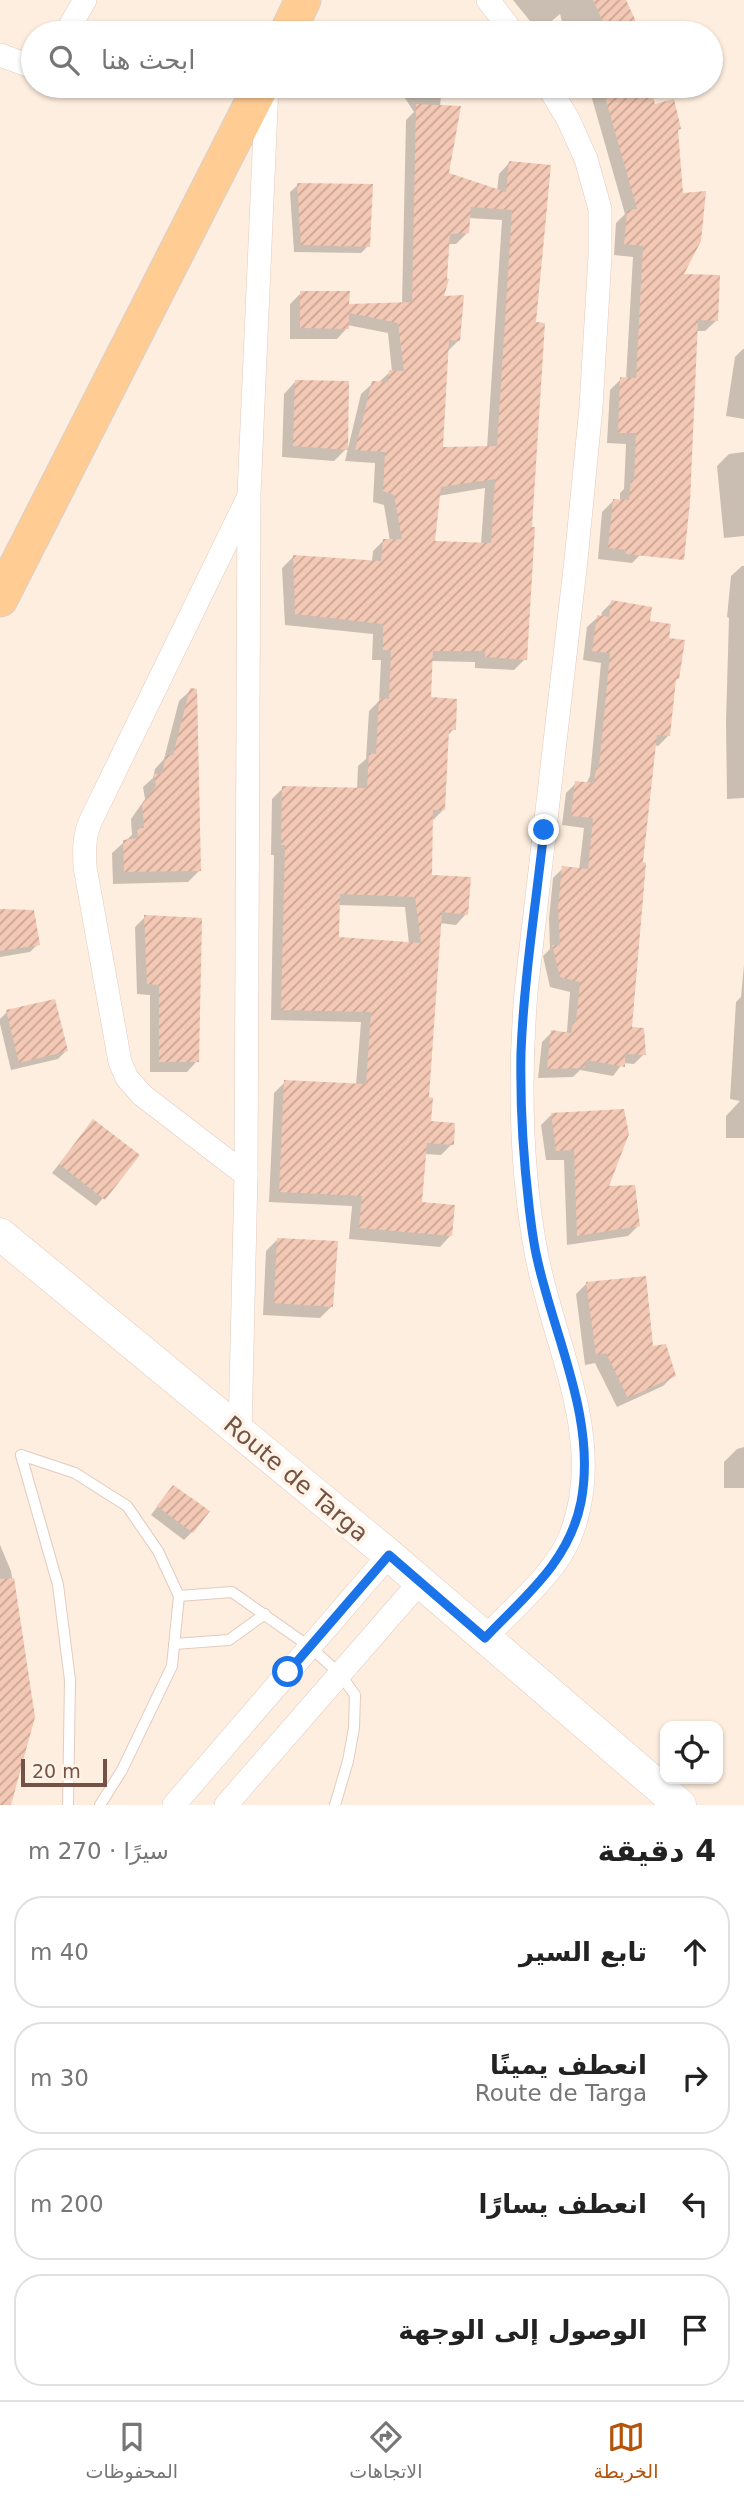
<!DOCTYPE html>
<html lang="ar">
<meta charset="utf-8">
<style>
:root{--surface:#fff;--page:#f6f6f6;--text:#222;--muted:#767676;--line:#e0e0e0;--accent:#b45309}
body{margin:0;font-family:"DejaVu Sans","Noto Sans Arabic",sans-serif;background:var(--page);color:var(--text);direction:rtl}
.controls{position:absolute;right:21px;bottom:21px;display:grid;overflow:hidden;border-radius:14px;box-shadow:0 2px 5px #0004}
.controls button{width:63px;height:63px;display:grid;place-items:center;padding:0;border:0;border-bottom:2px solid var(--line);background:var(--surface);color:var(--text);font:35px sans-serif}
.scale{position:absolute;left:21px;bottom:18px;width:86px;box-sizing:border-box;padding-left:7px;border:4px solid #745246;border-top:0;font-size:19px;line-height:24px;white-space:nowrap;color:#745246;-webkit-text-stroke:5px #fff2e6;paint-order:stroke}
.stop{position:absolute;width:21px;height:21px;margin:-16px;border:5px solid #1a73e8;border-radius:50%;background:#fff}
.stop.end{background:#1a73e8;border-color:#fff;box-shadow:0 2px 7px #0008}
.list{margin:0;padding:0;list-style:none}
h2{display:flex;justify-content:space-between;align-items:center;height:91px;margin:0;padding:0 28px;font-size:30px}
h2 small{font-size:23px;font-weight:400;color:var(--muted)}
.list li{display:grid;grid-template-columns:46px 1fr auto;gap:21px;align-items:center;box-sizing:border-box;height:112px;margin:0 14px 14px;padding:0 14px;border:2px solid var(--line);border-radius:28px}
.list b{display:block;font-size:26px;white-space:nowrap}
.list p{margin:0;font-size:23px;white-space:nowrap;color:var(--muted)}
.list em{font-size:23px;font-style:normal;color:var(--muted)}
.icon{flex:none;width:38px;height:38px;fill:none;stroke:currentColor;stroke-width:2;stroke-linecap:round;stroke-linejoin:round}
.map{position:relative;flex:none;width:744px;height:1805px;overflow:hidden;direction:ltr}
.search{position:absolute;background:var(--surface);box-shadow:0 2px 5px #0004;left:21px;right:21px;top:21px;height:77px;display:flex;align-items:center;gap:18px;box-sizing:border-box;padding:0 24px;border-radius:38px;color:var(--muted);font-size:26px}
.sheet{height:595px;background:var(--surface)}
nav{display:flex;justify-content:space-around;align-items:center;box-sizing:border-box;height:98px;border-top:2px solid var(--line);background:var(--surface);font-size:19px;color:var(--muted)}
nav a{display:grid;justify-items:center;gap:4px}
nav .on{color:var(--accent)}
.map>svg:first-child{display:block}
.shadow{fill:#0003;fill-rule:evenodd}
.building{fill:url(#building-hatch);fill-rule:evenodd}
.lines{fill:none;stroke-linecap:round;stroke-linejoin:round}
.service-casing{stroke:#e3cbbe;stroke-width:12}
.minor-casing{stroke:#e3cbbe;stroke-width:24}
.secondary-casing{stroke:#e8cbba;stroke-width:33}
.primary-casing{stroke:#d8cfcb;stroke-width:37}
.service{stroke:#fff;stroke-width:10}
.minor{stroke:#fff;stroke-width:23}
.secondary{stroke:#fff;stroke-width:32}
.primary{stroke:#ffcc94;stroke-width:35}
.route{stroke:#1a73e8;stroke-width:9}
.labels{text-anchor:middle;stroke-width:7;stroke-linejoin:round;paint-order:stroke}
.street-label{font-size:24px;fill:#745246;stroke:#fff2e6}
</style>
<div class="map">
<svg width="744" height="1805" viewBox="0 0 744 1805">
<defs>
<pattern id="building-hatch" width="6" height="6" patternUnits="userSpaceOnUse" patternTransform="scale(1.75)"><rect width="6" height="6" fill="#f3c8b5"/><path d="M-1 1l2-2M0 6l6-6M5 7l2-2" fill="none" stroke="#c9a595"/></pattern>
</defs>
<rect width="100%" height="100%" fill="#fdeedf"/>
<g class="shadow">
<path d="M513,0H625L640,33H565L560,14L539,32Z"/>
<path d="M405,27L447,30L446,33H399Z"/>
<path d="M397,86H442L440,106L447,174L497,191L499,174L509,163L534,324L530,528L525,659L514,670L475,668V662L431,661L429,699L454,729L447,736L443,810L431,822V876L466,914L456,925L439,923L427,1099L429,1123L452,1144L441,1155L424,1154L420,1203L450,1236L440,1247L349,1239L352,1206L269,1202L274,1093L285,1082L356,1085L361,1022L271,1020L274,855H271L272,799L283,788L357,790L358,766L366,759L369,711L379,701L381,660H372L373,634L285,625L282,568L293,557L372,562L373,551L384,540L390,541L384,505L373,502L375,463L345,461L361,394L373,383H378L390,372H392L388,333L347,325V328L337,339H290V304L301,293L348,306L402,304L406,120L414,112ZM468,218L502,220L487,448H441L448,351L459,340L442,298L447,244H456L467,233ZM485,488L481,544L433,542L438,496ZM338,905L405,907L409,944L338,939Z"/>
<path d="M579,86H648L654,106L679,129L676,132L681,276L717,320L705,331H696L643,552L632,563L598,559L602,512L613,501H620V493L624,489L626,444L607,443L610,390L621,379H626L633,257L614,255L616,223L625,214L589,88L580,91Z"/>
<path d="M298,185L368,246L361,253L294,252L290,192Z"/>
<path d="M743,349H744V419L726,416L735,357Z"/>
<path d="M295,382L346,449L334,461L282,457L284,394Z"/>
<path d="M744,452V536L724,538L717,466L729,454Z"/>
<path d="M742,566H744V798L727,799L726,721L729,618L727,617L731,576Z"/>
<path d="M612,602L648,623L667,639L678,678L674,682L668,736L658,746L654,745L641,864L630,1028L644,1054L634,1064L623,1063L613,1076L580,1070L573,1077L538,1078L542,1042L552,1032L564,1034L567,1031L570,992L550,987L543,956L550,949L549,919L553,878L563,868L579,870L584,828L562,825L566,793L576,783L586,784L590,776L601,663L583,660L587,627L598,617L601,618L602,612Z"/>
<path d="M191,690L200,870L188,882L113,884L112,853L132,835L131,819L145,799L143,787L153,778L155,769L164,759L179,701Z"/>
<path d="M0,911L38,944L30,952L0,957Z"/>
<path d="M145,917L197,1061L187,1072H150V995L137,994L135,927Z"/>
<path d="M744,965V1138H726V1116L740,1101L730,1099L736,1002L741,997Z"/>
<path d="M7,1012L66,1051L58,1059L11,1070L0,1024V1019Z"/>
<path d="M551,1115L638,1226L628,1236L567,1245L564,1160H546L541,1125Z"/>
<path d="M86,1130L103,1198L96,1206L52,1173Z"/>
<path d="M278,1239L332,1306L320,1318L263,1315L266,1251Z"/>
<path d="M587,1283L652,1348L674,1375L663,1386L617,1407L595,1363L585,1365L576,1294Z"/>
<path d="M744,1447V1488H724V1462L737,1449Z"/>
<path d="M166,1495L192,1532L184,1540L151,1515Z"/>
<path d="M0,1545L11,1571L33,1717L8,1805H0Z"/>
</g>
<g class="building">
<path d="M593,0H626L639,28L626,33H608Z"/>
<path d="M602,86H650L655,104L674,99L681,129L678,130L683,193L706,191L701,241L684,274L720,275L718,321L698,320L690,502L684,560L626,554V550L608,548L613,499L629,500L631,480L634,481L636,433H618L620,377L636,378L643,246L624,244L627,210L637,209Z"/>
<path d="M416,104L461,106L449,173L506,192L509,161L551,165L536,322L545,323L532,527H535L527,660L485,657V651H433L431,697L457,699L456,730H449L445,810H433L432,875L471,877L468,915L442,912L429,1097L433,1098L431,1121L455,1123L454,1145L427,1143L422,1202L455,1205L452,1236L359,1228L362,1196L279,1192L284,1080L366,1084L371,1012L281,1010L285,845H281L282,786L367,788L369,753L376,754L379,698L389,699L391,650H383V624L295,614L293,555L381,561L383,539H402L394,495L383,491L385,452L355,450L372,381L388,382L389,370L404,371L398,323L349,313V329L300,328V291H350L349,304L412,302ZM471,207L512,210L497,446L443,447L449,340L460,341L464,295L444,296L449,279H447L450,234L469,233ZM495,479L491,543L435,541L441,487ZM340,894L415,897L421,943L339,937Z"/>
<path d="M297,183L373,184L370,247L301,245Z"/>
<path d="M295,380L349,381L348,450L293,446Z"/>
<path d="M611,600L652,607L650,621L671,624L669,638L685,640L679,679H676L670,736L657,735L643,862L646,863L632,1027L644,1028L646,1055L625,1054V1067L587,1060L584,1068L547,1069L551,1030L571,1033L573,1022H576L580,982L560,977L552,945H560L558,908L562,866L588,869L593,818L571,816L575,781L594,783L596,768H599L610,653L592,651L597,615L609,617Z"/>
<path d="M190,688L197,689L201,871L124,872L123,840L138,838L137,828H144L142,805L156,786L154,774H162L166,755H173Z"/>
<path d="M0,909L34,910L40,945L0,951Z"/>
<path d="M144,915L202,918L199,1062H159V985L147,984Z"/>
<path d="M55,999L68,1051L19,1063L6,1010Z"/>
<path d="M624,1109L629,1134L609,1186L635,1185L640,1226L577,1236L574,1150L556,1151L551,1113Z"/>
<path d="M93,1119L140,1155L105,1200L59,1164Z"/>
<path d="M277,1238L338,1241L333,1307L274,1303Z"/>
<path d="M646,1276L653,1346L666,1344L676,1376L628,1398L606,1353L596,1355L586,1282Z"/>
<path d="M173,1485L210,1511L193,1533L157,1506Z"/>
<path d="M14,1578L35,1717L11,1805H0V1579Z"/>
</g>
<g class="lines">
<g class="service-casing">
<g id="service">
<path d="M21,1455L75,1473L127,1506L158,1551L179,1596L172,1666L122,1770L100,1805"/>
<path d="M21,1455L58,1585L70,1680L68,1805"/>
<path d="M179,1596L232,1592L310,1647L340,1674L355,1695L354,1728L348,1761L335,1805"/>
<path d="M174,1644L229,1640L265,1614"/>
</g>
</g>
<g class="minor-casing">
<g id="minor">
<path d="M488,0L513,33"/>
<path d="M66,33L85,0"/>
<path d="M0,55L33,67"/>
<path d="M246,1175L142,1095L127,1078L120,1062L85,867C84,849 84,834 92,818L247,500"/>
<path d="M240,1432L246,1175L249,494L267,86"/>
<path d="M485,1638C512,1609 556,1573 570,1537C608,1443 555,1349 537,1257C520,1169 519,1080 526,992L576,560L591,407L600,256V209L586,159L568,119L548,86"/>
<path d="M174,1805L389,1555"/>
<path d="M226,1805L420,1582"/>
</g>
</g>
<g class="secondary-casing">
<path id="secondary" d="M0,1234L389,1555L680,1805"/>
</g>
<g class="primary-casing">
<g id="primary">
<path d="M287,33L303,0"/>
<path d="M0,599L261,86"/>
</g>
</g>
<use href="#service" class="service"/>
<use href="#minor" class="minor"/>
<use href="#secondary" class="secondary"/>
<use href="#primary" class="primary"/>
</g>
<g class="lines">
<path class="route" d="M288,1672L389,1555L485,1638C525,1596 569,1562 581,1502C597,1419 554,1337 537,1258C533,1241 531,1223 529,1206C523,1155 520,1103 521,1052C524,978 536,903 544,830"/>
</g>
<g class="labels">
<g class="street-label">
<text transform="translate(296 1479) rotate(40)" y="8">Route de Targa</text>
</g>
</g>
</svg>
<div class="controls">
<button><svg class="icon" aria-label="locate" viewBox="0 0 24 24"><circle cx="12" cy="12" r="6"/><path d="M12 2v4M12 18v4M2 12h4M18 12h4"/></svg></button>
</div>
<div class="scale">20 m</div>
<div class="stop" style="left:288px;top:1672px"></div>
<div class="stop end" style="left:544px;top:830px"></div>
<div class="search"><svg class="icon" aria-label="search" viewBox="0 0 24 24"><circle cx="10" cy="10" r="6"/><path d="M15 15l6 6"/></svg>ابحث هنا</div>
</div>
<section class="sheet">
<h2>4 دقيقة<small>سيرًا · 270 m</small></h2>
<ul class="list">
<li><svg class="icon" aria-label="ahead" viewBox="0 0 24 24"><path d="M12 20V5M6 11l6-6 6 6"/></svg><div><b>تابع السير</b></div><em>40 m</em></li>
<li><svg class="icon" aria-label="right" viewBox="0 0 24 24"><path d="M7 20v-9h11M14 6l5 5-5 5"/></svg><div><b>انعطف يمينًا</b><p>Route de Targa</p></div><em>30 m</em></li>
<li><svg class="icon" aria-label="left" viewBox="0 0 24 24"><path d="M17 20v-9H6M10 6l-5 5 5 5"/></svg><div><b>انعطف يسارًا</b></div><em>200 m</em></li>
<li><svg class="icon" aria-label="arrive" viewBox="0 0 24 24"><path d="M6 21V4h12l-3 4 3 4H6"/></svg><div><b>الوصول إلى الوجهة</b></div></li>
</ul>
</section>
<nav>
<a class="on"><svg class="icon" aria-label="map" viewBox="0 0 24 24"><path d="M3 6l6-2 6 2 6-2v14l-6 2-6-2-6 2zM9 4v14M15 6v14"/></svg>الخريطة</a>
<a><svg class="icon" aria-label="directions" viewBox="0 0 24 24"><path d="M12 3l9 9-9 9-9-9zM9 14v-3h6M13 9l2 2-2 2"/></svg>الاتجاهات</a>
<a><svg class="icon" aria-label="saved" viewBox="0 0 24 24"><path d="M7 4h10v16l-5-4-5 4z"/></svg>المحفوظات</a>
</nav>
